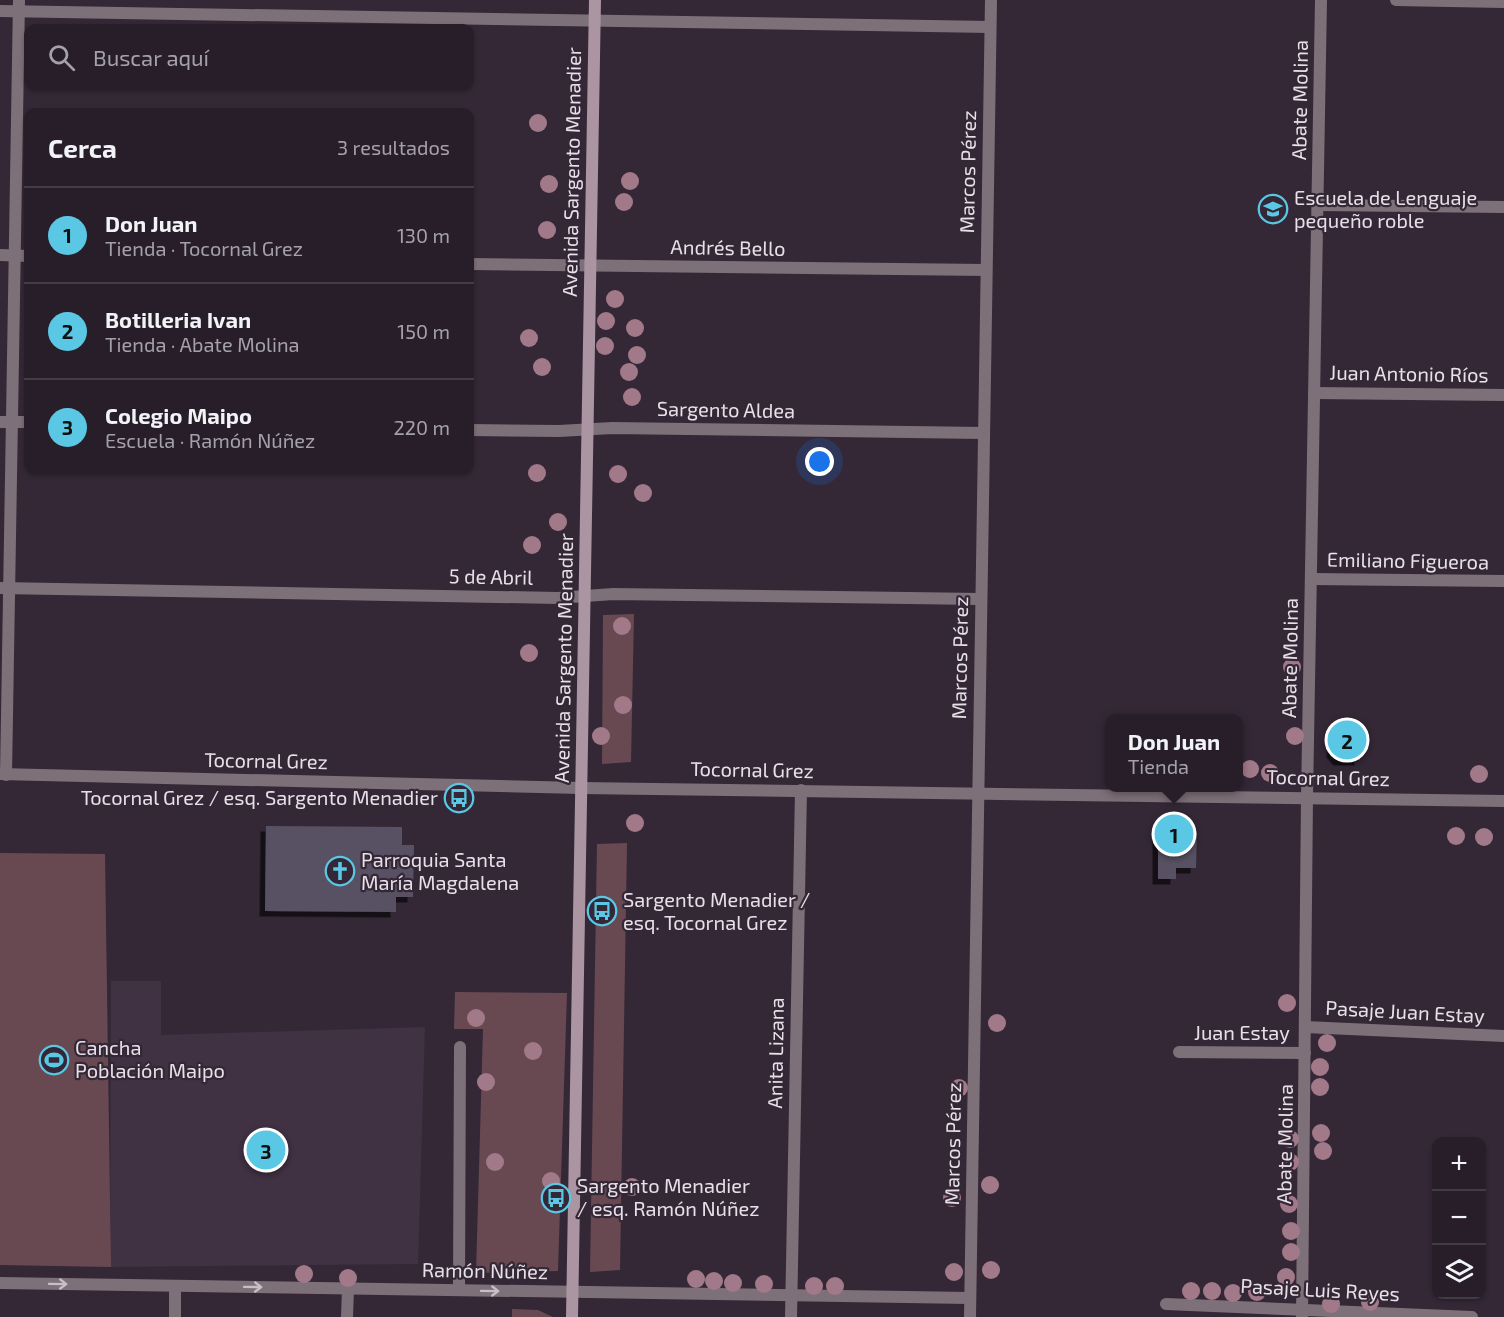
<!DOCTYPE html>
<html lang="es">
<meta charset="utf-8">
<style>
:root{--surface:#271e29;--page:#332b35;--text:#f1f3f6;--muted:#a4a2a8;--line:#433c46;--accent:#5ac8e5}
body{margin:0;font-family:"Exo 2",sans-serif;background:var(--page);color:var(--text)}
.controls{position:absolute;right:18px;bottom:18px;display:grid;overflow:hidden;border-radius:12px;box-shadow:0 2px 4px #0004}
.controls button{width:54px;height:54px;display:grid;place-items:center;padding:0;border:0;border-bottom:2px solid var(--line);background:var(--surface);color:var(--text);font:30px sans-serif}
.you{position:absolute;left:820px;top:462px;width:21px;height:21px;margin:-15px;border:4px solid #fff;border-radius:50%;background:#1a73e8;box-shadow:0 0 0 9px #1a73e833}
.badge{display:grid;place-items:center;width:39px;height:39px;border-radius:50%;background:var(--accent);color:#111;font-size:20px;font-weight:700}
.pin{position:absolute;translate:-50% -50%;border:3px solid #fff;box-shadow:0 2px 6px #0006}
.popup{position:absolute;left:1105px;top:714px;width:138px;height:78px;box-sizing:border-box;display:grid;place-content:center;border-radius:12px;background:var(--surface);filter:drop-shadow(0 2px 4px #0005);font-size:20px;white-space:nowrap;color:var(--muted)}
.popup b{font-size:22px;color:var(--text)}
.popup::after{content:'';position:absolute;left:50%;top:100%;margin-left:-12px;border:12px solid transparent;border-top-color:var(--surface)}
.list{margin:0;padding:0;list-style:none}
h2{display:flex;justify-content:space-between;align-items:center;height:78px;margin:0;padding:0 24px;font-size:26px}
h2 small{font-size:20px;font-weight:400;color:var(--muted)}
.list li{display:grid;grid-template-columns:39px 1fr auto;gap:18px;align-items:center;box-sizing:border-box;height:96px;padding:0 24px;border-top:2px solid var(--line)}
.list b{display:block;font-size:22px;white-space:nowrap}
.list p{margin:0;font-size:20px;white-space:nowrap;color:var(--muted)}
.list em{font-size:20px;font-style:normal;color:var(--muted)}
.icon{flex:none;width:33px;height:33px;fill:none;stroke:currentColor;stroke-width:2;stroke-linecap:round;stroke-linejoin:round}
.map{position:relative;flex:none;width:1504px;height:1317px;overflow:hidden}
.search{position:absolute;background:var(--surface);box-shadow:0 2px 4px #0004;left:24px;top:24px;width:450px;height:66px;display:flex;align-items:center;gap:15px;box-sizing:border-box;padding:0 21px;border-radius:12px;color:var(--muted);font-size:22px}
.panel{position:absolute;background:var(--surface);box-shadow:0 2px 4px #0004;left:24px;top:108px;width:450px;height:366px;border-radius:12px}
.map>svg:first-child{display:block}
.built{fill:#403143}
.green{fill:#684951}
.building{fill:#585164;filter:url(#shadow)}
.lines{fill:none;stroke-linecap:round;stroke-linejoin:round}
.service{stroke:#7e7078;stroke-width:12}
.minor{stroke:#7e7078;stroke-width:12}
.tertiary{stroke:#7e7078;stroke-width:12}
.secondary{stroke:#ac95a3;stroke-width:12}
.tree{fill:#a27989}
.oneway{stroke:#c8bec7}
.labels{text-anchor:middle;stroke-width:4.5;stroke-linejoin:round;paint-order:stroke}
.street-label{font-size:20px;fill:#e8e0e9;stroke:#342837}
.poi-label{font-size:20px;fill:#e8e0e9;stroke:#342837;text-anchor:start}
</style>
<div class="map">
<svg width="1504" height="1317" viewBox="0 0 1504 1317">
<defs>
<filter id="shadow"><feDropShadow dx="-5.5" dy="5.5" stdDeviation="0" flood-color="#0009"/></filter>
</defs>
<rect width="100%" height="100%" fill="#342837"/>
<path class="built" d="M111,981H161V1035L425,1027L418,1264L110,1267Z"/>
<g class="green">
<path d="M634,614L631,762L602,764L603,615Z"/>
<path d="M627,843L620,1270L590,1272L597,844Z"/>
<path d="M0,853L105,854L111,1267L0,1265Z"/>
<path d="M455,992L567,993L558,1271L476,1273L483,1029H454Z"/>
<path d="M512,1309L538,1310L553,1317H512Z"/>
</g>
<g class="building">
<path d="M1334,728L1361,729L1360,760H1339L1332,752Z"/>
<path d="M266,826L402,827V845H414L413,897H396V912L265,911Z"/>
<path d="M1158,830L1197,831L1196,868H1176V879H1158Z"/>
</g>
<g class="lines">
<path class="service" d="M459,1290L460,1047"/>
<g class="minor">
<path d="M1396,0L1504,2"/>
<path d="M0,11L990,27"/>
<path d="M1317,205L1504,207"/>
<path d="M0,255L28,256"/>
<path d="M470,264L986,270"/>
<path d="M1314,393L1504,395"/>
<path d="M0,422H28"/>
<path d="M470,430L559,431L612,428L983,433"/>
<path d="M1311,579L1504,581"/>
<path d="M0,588L558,598L613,594L981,599"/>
<path d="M6,775L19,0"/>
<path d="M1305,1027L1504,1036"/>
<path d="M1179,1052L1305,1053"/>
<path d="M0,1283L970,1298"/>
<path d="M1166,1304L1472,1317"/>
<path d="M175,1317V1286"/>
<path d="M347,1317L348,1289"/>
<path d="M791,1317L801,790"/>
<path d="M970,1317L991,0"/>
<path d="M1302,1317L1307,797L1321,0"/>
</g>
<path class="tertiary" d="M0,774L581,788L1504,801"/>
<path class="secondary" d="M572,1317L595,0"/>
</g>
<g class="tree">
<circle cx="538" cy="123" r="9"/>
<circle cx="630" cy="181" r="9"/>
<circle cx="549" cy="184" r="9"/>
<circle cx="624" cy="202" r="9"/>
<circle cx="547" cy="230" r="9"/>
<circle cx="615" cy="299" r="9"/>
<circle cx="606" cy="321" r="9"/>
<circle cx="635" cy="328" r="9"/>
<circle cx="529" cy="338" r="9"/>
<circle cx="605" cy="346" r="9"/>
<circle cx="637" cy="355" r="9"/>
<circle cx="542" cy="367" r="9"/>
<circle cx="629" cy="372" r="9"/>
<circle cx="632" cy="397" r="9"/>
<circle cx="537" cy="473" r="9"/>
<circle cx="618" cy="474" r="9"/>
<circle cx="643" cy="493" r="9"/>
<circle cx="558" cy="522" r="9"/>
<circle cx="532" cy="545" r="9"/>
<circle cx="622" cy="626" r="9"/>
<circle cx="529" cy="653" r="9"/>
<circle cx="1292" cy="667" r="9"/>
<circle cx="623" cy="705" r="9"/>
<circle cx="601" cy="736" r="9"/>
<circle cx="1295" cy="736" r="9"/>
<circle cx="1250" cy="769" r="9"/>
<circle cx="1270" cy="773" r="9"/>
<circle cx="1479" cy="774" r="9"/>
<circle cx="635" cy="823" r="9"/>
<circle cx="1456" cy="836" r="9"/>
<circle cx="1484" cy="837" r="9"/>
<circle cx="1287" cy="1003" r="9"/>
<circle cx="476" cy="1018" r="9"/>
<circle cx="997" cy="1023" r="9"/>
<circle cx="1327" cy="1043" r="9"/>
<circle cx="533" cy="1051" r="9"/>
<circle cx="1320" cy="1067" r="9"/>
<circle cx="486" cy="1082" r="9"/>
<circle cx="1320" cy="1087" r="9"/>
<circle cx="959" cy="1088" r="9"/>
<circle cx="1321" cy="1133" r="9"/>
<circle cx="1290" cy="1139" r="9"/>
<circle cx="1323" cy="1151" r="9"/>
<circle cx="495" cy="1162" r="9"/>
<circle cx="1290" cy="1162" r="9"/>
<circle cx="551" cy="1181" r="9"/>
<circle cx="990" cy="1185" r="9"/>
<circle cx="632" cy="1187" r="9"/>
<circle cx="952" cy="1198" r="9"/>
<circle cx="1289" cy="1204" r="9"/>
<circle cx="1291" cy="1231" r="9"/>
<circle cx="1291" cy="1252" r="9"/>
<circle cx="991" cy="1270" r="9"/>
<circle cx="954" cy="1272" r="9"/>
<circle cx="304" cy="1274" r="9"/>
<circle cx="1286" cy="1277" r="9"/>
<circle cx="348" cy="1278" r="9"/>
<circle cx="696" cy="1279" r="9"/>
<circle cx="714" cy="1281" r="9"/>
<circle cx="733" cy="1283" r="9"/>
<circle cx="764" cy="1284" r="9"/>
<circle cx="814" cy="1286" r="9"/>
<circle cx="835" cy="1286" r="9"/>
<circle cx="1191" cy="1291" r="9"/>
<circle cx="1212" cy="1291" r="9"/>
<circle cx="1257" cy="1292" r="9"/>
<circle cx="1233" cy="1293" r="9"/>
<circle cx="1370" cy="1302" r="9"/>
<circle cx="1331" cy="1304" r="9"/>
</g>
<defs><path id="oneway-shaft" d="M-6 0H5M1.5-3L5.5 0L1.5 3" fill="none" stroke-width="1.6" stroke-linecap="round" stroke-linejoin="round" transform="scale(1.5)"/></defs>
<g class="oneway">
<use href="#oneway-shaft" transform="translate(58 1284) rotate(1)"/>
<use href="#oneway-shaft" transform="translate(253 1287) rotate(1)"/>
<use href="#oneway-shaft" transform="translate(490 1291) rotate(1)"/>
</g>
<defs>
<g id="school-ring" transform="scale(1.5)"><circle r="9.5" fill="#342837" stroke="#5ac8e5" stroke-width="1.5"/><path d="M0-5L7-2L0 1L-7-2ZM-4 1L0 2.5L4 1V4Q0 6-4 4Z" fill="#5ac8e5"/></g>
<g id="bus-ring" transform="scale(1.5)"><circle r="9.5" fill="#342837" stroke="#5ac8e5" stroke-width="1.5"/><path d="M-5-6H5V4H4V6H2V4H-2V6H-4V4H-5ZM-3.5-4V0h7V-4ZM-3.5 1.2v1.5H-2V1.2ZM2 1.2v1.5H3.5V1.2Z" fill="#5ac8e5"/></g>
<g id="church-ring" transform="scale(1.5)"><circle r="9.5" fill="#342837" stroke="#5ac8e5" stroke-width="1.5"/><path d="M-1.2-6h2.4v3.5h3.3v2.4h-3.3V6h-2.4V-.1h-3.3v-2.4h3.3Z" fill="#5ac8e5"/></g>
<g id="stadium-ring" transform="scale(1.5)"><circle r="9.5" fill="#342837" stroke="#5ac8e5" stroke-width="1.5"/><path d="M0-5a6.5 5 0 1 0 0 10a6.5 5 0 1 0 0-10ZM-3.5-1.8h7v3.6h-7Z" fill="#5ac8e5"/></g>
</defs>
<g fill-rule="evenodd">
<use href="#school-ring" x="1273" y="209"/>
<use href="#bus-ring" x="459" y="798"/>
<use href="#church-ring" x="340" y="871"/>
<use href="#bus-ring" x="602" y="911"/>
<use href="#stadium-ring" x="54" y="1060"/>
<use href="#bus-ring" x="556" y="1198"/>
</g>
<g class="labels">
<g class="street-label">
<text transform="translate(1300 100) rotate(-89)" y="7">Abate Molina</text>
<text transform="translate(572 172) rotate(-89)" y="7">Avenida Sargento Menadier</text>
<text transform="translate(968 172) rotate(-89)" y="7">Marcos Pérez</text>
<text transform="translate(728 248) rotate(1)" y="7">Andrés Bello</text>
<text transform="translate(1409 374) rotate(1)" y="7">Juan Antonio Ríos</text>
<text transform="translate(726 410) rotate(1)" y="7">Sargento Aldea</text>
<text transform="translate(1408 561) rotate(1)" y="7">Emiliano Figueroa</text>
<text transform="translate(491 577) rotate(1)" y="7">5 de Abril</text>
<text transform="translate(564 658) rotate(-89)" y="7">Avenida Sargento Menadier</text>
<text transform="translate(960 658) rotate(-89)" y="7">Marcos Pérez</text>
<text transform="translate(1290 658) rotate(-89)" y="7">Abate Molina</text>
<text transform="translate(266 761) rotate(1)" y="7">Tocornal Grez</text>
<text transform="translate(752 770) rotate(1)" y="7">Tocornal Grez</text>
<text transform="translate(1328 778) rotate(1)" y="7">Tocornal Grez</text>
<text transform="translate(1405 1012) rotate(3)" y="7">Pasaje Juan Estay</text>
<text x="1242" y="1040">Juan Estay</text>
<text transform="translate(776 1053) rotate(-89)" y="7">Anita Lizana</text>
<text transform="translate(953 1144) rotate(-89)" y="7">Marcos Pérez</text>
<text transform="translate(1285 1144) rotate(-89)" y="7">Abate Molina</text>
<text transform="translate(485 1271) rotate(1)" y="7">Ramón Núñez</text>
<text transform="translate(1320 1290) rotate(3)" y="7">Pasaje Luis Reyes</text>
</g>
<g class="poi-label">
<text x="1294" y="205">Escuela de Lenguaje<tspan x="1294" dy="23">pequeño roble</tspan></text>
<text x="438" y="805" text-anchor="end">Tocornal Grez / esq. Sargento Menadier</text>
<text x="361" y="867">Parroquia Santa<tspan x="361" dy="23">María Magdalena</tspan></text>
<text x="623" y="907">Sargento Menadier /<tspan x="623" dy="23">esq. Tocornal Grez</tspan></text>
<text x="75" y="1055">Cancha<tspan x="75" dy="23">Población Maipo</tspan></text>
<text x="577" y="1193">Sargento Menadier<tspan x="577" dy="23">/ esq. Ramón Núñez</tspan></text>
</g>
</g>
</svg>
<div class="controls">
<button>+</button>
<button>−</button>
<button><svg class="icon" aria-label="layers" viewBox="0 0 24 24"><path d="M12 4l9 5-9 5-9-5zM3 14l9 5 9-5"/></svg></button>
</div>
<div class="you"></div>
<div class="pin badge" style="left:1174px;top:834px">1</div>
<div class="popup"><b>Don Juan</b>Tienda</div>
<div class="pin badge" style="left:1347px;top:740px">2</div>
<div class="pin badge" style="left:266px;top:1150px">3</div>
<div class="search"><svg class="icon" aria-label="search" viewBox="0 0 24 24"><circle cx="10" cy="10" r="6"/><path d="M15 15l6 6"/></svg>Buscar aquí</div>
<section class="panel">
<h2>Cerca<small>3 resultados</small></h2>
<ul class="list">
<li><span class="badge">1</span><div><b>Don Juan</b><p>Tienda · Tocornal Grez</p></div><em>130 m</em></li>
<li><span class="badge">2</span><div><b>Botilleria Ivan</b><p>Tienda · Abate Molina</p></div><em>150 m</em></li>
<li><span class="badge">3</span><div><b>Colegio Maipo</b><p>Escuela · Ramón Núñez</p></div><em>220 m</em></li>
</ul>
</section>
</div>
